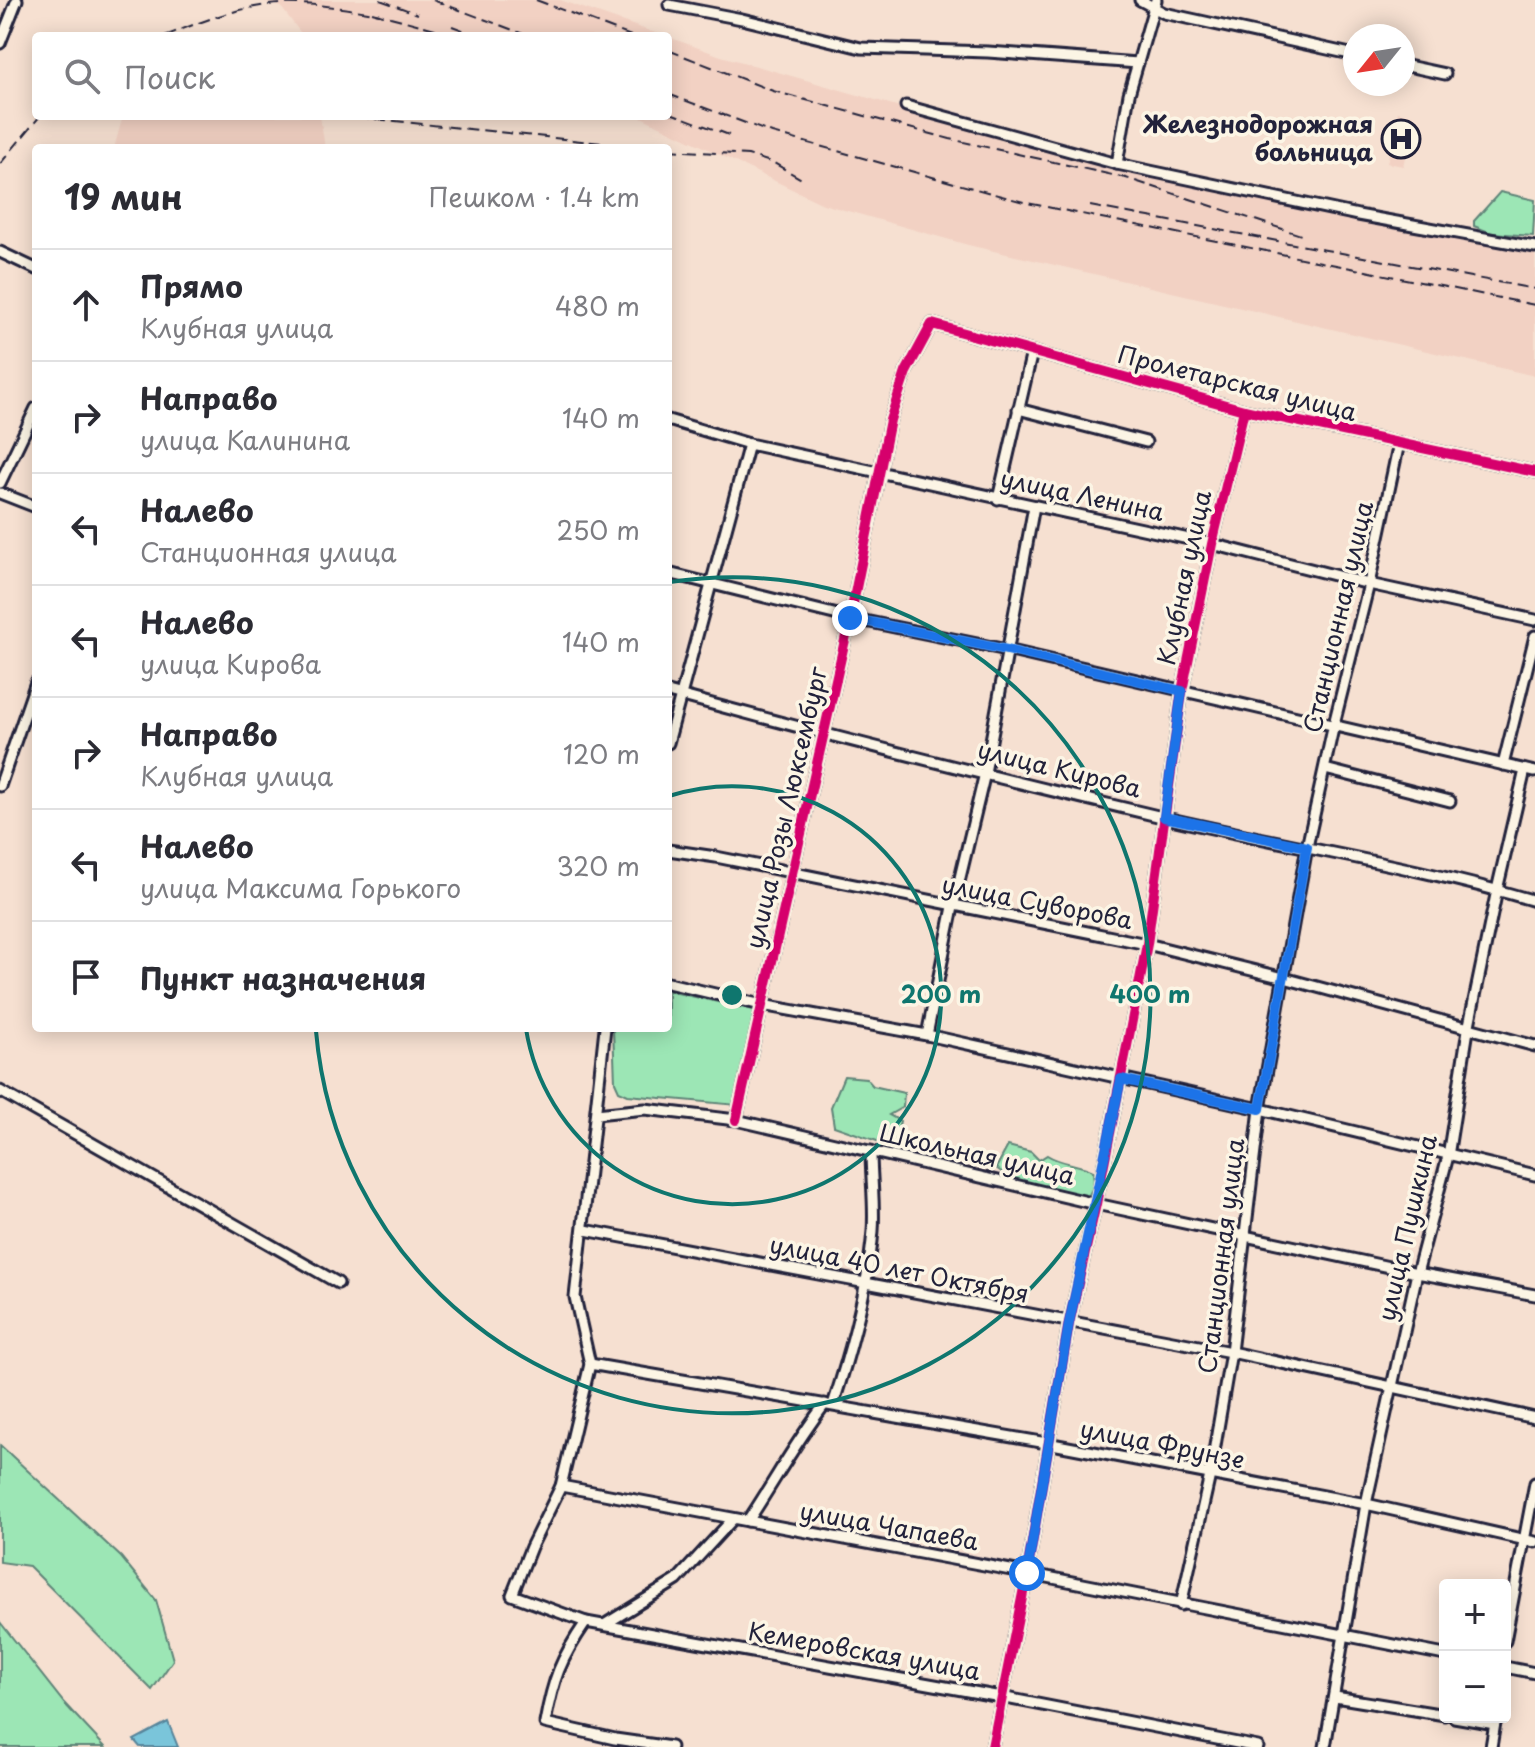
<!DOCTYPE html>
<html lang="ru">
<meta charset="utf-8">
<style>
:root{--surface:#fff;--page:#f7f7f7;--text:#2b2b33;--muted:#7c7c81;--line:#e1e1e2}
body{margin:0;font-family:"Playpen Sans",sans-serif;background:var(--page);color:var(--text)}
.controls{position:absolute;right:24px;bottom:24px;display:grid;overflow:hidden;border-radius:8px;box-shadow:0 4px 20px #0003}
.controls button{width:72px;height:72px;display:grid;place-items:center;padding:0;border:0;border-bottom:2px solid var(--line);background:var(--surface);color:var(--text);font:40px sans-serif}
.compass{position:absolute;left:1343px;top:24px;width:72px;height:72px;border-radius:50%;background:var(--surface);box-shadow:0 4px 20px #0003;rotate:240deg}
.stop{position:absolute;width:24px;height:24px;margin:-18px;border:6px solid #1a73e8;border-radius:50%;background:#fff}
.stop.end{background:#1a73e8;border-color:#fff;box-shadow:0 2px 8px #0008}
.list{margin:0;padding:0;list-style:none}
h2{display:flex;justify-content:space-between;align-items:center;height:104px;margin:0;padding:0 32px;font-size:34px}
h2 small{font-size:26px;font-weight:400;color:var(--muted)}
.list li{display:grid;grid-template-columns:52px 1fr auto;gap:24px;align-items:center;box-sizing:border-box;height:112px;padding:0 32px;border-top:2px solid var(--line)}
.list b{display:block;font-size:30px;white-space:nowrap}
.list p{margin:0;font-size:26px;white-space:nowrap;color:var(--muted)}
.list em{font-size:26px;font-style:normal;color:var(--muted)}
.icon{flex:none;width:44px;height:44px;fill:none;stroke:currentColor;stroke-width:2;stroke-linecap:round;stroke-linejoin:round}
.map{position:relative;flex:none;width:1535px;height:1747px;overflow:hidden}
.search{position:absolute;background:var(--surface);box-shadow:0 4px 20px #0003;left:32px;top:32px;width:640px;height:88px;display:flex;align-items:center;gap:20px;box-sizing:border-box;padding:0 28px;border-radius:8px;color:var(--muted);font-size:30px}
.panel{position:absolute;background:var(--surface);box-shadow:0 4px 20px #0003;left:32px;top:144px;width:640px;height:888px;border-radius:8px}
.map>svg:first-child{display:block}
.built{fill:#f2d1c3}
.green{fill:#9ce6b5;stroke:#5f8478;stroke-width:2}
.water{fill:#7ac5da;stroke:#57849a;stroke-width:2}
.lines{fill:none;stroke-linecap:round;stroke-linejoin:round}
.minor-casing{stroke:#22223b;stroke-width:15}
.minor{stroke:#fcf5e5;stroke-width:9}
.rail{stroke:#22223b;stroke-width:2;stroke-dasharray:12 6;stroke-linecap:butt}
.cycleway-casing{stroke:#fcf5e5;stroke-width:15}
.cycleway{stroke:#d6006c;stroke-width:10}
.route{stroke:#1a73e8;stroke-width:10}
.ring{fill:none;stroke:#0f766e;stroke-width:4}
.labels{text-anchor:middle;stroke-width:7;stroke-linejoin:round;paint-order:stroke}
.poi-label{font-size:24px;font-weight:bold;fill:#22223b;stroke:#fcf5e5;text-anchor:end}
.street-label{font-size:24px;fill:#22223b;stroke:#fcf5e5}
.centre{fill:#0f766e;stroke:#fcf5e5;stroke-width:4}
.ring-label{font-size:24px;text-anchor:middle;font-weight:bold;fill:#0f766e;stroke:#fcf5e5;stroke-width:7;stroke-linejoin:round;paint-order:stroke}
</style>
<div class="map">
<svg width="1535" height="1747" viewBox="0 0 1535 1747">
<rect width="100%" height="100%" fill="#f6e0d1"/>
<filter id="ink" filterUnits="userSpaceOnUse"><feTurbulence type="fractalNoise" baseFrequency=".0125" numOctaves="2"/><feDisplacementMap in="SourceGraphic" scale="16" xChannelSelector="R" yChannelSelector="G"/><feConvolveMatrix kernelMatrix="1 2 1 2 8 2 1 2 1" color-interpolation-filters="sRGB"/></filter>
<g filter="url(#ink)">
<g class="built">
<path d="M261,0H560L664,36H303L281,7Z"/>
<path d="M668,37L721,56L1051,150L1535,249V376L968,245L823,204L639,116H668Z"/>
<path d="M1398,112L1415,116L1403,166L1387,163Z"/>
<path d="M123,116H320L325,148H114Z"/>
</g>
<g class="green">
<path d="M1500,192L1535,200L1533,236L1491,233L1474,226V221Z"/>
<path d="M668,991L759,1011L737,1105L628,1095L619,1091L615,1082L613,1028H668Z"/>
<path d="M844,1076L866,1078L873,1086L904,1093L903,1107L889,1115L900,1121L895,1141H877L834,1126L831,1107Z"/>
<path d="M1008,1146L1031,1152L1039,1160L1047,1155C1063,1165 1078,1163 1093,1171L1094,1185L1088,1197L1010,1178L996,1168Z"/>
<path d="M0,1445L121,1557L156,1600L173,1660L152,1690L29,1566L0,1562Z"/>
<path d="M0,1622L64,1703L105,1747H0Z"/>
</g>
<path class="water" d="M168,1722L178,1747H140L134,1740Z"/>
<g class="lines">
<g class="minor-casing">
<g id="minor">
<path d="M1140,0L1164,13L1355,55"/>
<path d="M669,5L742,19L861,48L988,52L1138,63"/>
<path d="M0,43L17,0"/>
<path d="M1403,65L1445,74"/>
<path d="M906,106L1117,164L1358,215L1535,247"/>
<path d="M1117,164L1129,94L1156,0"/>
<path d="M0,252L36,269"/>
<path d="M1018,409L1146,442"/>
<path d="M668,420L749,444L1212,544L1369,584L1535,620"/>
<path d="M0,483L36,408"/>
<path d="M0,493L36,507"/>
<path d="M998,499L1032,352"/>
<path d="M668,573L850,618L1007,650L1535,772"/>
<path d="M668,692C832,737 997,778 1162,817C1286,846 1413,865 1535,901"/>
<path d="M668,743L749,444"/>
<path d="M1503,765L1535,636"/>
<path d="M1325,769L1450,801"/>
<path d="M0,786L36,682"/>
<path d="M668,850L716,857L1147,944L1284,978L1535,1046"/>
<path d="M668,983L762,1005L927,1035L1260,1109L1535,1175"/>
<path d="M605,1028L575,1297L590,1364L561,1486L531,1547L512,1595L586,1622L1001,1697L1258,1747"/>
<path d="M927,1035L953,907L985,773L1034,506"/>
<path d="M0,1091L338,1283"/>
<path d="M596,1114L645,1109L736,1120L1096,1204L1417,1273L1535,1295"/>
<path d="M736,1120L850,618L890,420L906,372L932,324L1244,410L1535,472"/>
<path d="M585,1230L1231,1352L1535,1418"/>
<path d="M590,1364L1047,1443L1366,1504L1535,1542"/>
<path d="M833,1405C851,1350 868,1289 873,1231C875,1205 871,1177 871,1151"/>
<path d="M561,1486L1027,1573L1445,1655"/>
<path d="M748,1521C774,1482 796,1441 825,1404"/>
<path d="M1181,1605L1210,1475L1231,1352L1260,1109L1307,847L1334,724L1369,584L1399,443"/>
<path d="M586,1622C560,1660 553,1679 545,1723L615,1739L671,1747"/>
<path d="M604,1625L677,1580L733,1519"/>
<path d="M1505,1641L1535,1483"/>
<path d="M1505,1667L1535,1673"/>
<path d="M1335,1697L1445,1715"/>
<path d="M1454,1717L1495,1724"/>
<path d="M992,1747L1027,1573L1069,1323L1096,1204L1147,944L1182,691L1212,544L1244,410"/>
<path d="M1325,1747L1366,1504L1417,1273L1448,1156L1468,1030L1497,890L1525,770"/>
<path d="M1491,1747L1496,1717"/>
</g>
</g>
<use href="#minor" class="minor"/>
<g class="rail">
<path d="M380,0L418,14"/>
<path d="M433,0L529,36"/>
<path d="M536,0L631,36"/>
<path d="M372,12L461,36"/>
<path d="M452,26L479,36"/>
<path d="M165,36C197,23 233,9 268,5C305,1 343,8 380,14"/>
<path d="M668,50L773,91L950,139L1126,178L1304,236"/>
<path d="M668,94L772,133L1027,203L1535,305"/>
<path d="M668,112L729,135"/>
<path d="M357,117L648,148"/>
<path d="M668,150L748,155L774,163L805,181"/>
<path d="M0,164L40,116"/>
<path d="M1090,206L1535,289"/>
</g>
<g class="cycleway-casing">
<g id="cycleway">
<path d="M736,1120L850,618L890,420L906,372L932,324L1244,410L1535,472"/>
<path d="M992,1747L1027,1573L1069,1323L1096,1204L1147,944L1182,691L1212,544L1244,410"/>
</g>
</g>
<use href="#cycleway" class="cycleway"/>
</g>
</g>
<g class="lines" filter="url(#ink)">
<path class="route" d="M850,618L1007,650L1182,691L1164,817L1307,847L1260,1109L1121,1079L1069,1323L1027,1573"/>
</g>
<g class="ring">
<path d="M669 796A209 209 0 1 1 526 1029"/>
<path d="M670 582A418 418 0 1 1 316 1031"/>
</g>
<defs>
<g id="hospital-ring" transform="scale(2)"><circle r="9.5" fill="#fcf5e5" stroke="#22223b" stroke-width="1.5"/><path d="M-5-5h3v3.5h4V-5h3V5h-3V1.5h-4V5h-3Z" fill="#22223b"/></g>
</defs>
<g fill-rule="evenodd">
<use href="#hospital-ring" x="1401" y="139"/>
</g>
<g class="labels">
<g class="poi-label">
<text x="1373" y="133">Железнодорожная<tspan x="1373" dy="28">больница</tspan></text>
</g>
<g class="street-label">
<text transform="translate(1237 384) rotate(14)" y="8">Пролетарская улица</text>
<text transform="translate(1082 496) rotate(12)" y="8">улица Ленина</text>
<text transform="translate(1185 578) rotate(-78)" y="8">Клубная улица</text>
<text transform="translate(1339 617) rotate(-77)" y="8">Станционная улица</text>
<text transform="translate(1059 770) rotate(14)" y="8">улица Кирова</text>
<text transform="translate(787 808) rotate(-77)" y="8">улица Розы Люксембург</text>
<text transform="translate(1037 903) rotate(11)" y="8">улица Суворова</text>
<text transform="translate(977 1155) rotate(13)" y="8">Школьная улица</text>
<text transform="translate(1408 1228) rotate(-77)" y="8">улица Пушкина</text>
<text transform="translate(1222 1256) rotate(-83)" y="8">Станционная улица</text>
<text transform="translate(899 1270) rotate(11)" y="8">улица 40 лет Октября</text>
<text transform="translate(1162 1445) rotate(11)" y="8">улица Фрунзе</text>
<text transform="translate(889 1527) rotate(10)" y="8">улица Чапаева</text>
<text transform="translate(864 1652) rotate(10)" y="8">Кемеровская улица</text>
</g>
</g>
<circle cx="732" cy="995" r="12" class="centre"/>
<g class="ring-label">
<text x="941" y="1003">200 m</text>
<text x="1150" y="1003">400 m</text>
</g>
</svg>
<div class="controls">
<button>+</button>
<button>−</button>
</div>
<svg class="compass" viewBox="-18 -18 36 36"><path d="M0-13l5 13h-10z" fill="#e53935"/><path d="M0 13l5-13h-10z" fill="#7c7c81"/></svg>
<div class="stop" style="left:1027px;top:1573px"></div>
<div class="stop end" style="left:850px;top:618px"></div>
<div class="search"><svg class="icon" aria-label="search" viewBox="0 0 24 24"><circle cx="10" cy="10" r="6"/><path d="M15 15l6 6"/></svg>Поиск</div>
<section class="panel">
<h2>19 мин<small>Пешком · 1.4 km</small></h2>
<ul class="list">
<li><svg class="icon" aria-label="ahead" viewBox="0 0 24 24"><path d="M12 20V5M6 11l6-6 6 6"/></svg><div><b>Прямо</b><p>Клубная улица</p></div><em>480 m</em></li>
<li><svg class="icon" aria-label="right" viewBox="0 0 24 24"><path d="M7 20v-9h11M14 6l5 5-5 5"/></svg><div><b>Направо</b><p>улица Калинина</p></div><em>140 m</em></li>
<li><svg class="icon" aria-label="left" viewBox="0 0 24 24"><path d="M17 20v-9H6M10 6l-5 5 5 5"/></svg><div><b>Налево</b><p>Станционная улица</p></div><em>250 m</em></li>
<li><svg class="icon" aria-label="left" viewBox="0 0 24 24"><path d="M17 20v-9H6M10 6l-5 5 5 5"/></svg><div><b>Налево</b><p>улица Кирова</p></div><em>140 m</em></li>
<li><svg class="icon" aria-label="right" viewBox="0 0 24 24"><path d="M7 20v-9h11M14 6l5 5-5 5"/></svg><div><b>Направо</b><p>Клубная улица</p></div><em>120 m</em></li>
<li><svg class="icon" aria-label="left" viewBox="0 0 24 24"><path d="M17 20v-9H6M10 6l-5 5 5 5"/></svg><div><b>Налево</b><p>улица Максима Горького</p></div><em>320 m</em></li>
<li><svg class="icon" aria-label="arrive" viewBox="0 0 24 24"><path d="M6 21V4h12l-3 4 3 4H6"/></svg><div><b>Пункт назначения</b></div></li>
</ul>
</section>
</div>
